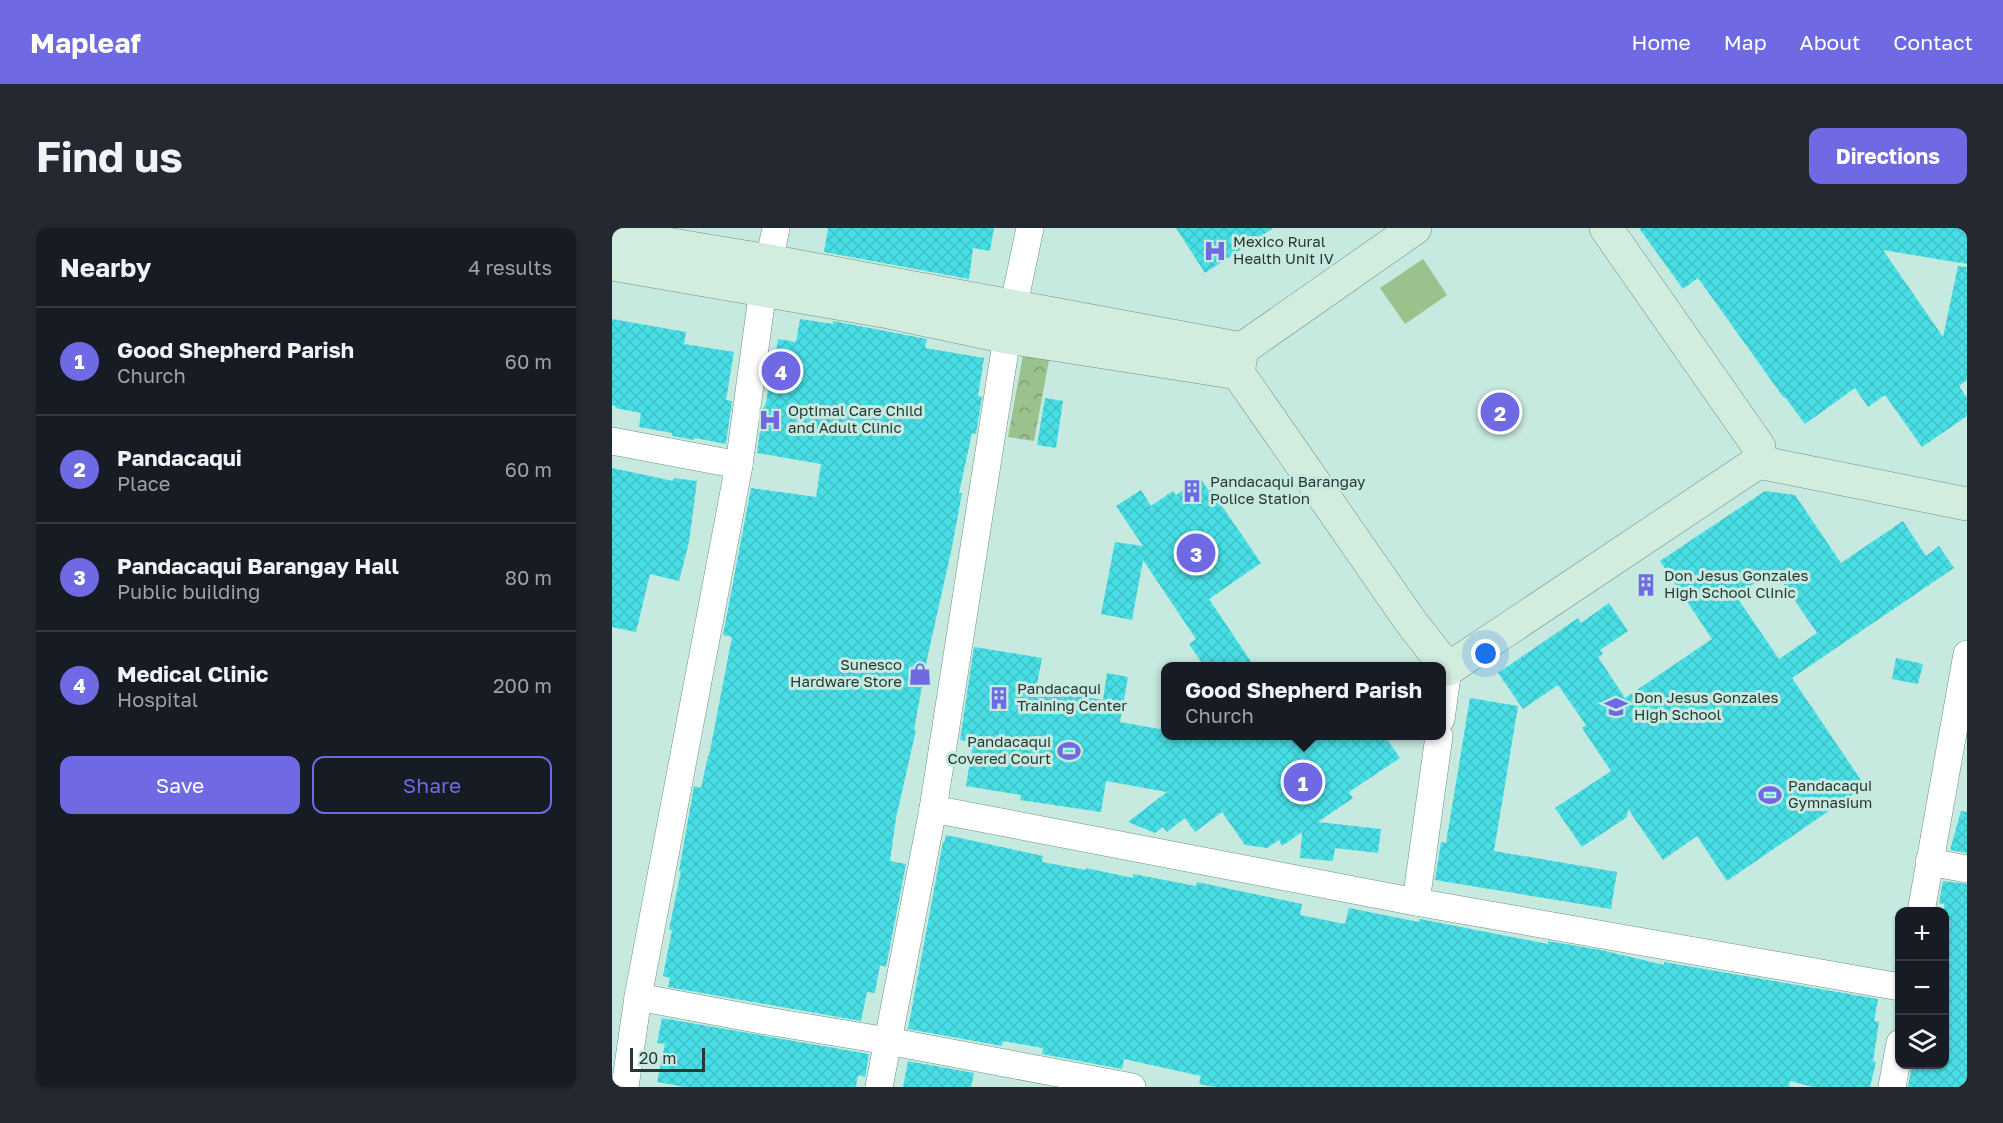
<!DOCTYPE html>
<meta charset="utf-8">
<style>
:root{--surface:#171b24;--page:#242831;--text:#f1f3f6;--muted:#9ea1a6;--line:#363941;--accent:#6f6ae4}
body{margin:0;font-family:"Golos Text",sans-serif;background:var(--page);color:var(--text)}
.controls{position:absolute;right:18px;bottom:18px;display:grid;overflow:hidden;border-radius:12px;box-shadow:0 2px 4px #0004}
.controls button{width:54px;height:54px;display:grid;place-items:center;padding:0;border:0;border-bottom:2px solid var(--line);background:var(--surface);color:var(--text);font:30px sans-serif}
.scale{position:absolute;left:18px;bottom:15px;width:75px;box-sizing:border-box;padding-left:6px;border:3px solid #2a3834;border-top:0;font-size:16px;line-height:21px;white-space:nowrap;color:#2a3834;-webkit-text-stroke:4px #c6e9e0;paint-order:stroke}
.you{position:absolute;left:874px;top:426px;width:21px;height:21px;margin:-15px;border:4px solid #fff;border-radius:50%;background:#1a73e8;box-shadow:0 0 0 9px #1a73e833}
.badge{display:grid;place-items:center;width:39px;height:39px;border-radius:50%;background:var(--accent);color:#fff;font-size:20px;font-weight:700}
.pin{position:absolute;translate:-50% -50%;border:3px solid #fff;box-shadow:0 2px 6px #0006}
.popup{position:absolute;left:549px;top:434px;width:285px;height:78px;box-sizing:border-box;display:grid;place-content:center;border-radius:12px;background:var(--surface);filter:drop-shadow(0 2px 4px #0005);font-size:20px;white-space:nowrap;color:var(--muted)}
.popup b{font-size:22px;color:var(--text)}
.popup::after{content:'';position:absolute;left:50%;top:100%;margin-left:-12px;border:12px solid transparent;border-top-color:var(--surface)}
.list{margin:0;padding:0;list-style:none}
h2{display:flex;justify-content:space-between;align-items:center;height:78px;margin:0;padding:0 24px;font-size:26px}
h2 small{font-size:20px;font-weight:400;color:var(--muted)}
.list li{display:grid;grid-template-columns:39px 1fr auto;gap:18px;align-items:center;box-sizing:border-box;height:108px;padding:0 24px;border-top:2px solid var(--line)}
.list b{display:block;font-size:22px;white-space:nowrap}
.list p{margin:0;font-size:20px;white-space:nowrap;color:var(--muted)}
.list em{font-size:20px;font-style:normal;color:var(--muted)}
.actions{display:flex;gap:12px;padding:18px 24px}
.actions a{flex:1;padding:14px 0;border:2px solid var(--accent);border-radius:12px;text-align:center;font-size:21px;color:var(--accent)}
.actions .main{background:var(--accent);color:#fff}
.icon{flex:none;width:33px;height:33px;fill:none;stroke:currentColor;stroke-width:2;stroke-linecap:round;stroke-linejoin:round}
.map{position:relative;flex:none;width:1355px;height:859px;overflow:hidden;border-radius:12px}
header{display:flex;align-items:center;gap:36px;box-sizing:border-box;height:84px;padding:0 30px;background:var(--accent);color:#fff}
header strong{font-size:28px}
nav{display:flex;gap:33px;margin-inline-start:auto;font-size:21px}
.intro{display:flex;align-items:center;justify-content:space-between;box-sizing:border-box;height:144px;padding:0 36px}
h1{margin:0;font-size:42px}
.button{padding:15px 27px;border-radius:12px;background:var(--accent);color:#fff;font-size:21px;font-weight:700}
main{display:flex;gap:36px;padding:0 36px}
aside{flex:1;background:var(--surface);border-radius:12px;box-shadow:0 2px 4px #0004}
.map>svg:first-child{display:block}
.park{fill:url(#park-crowns)}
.pitch{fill:#9bc18c}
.building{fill:url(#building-cross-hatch);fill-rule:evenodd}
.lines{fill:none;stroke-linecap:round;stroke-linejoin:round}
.street-casing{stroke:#6f9088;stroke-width:28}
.secondary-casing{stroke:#6f9088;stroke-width:34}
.street{stroke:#fff;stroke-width:27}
.secondary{stroke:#d2ecde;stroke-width:33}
.labels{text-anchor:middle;stroke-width:6;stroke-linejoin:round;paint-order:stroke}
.poi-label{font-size:15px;fill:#2a3834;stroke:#c6e9e0;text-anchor:start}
</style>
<header>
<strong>Mapleaf</strong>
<nav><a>Home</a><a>Map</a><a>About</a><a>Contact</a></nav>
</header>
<div class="intro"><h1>Find us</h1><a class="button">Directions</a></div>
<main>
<aside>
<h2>Nearby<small>4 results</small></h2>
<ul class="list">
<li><span class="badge">1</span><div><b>Good Shepherd Parish</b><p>Church</p></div><em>60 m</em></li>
<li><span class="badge">2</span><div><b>Pandacaqui</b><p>Place</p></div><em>60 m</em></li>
<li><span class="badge">3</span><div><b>Pandacaqui Barangay Hall</b><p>Public building</p></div><em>80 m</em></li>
<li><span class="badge">4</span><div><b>Medical Clinic</b><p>Hospital</p></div><em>200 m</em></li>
</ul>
<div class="actions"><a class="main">Save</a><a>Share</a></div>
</aside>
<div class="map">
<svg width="1355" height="859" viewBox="0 0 1355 859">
<defs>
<pattern id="park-crowns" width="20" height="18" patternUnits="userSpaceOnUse" patternTransform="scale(1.5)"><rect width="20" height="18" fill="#9bc18c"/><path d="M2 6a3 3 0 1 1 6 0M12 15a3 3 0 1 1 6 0" fill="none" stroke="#7f9e73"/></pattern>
<pattern id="building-cross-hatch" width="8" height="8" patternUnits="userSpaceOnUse" patternTransform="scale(1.5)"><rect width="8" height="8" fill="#47dfe5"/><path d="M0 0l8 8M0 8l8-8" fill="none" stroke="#3ec0c5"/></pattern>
</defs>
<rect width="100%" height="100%" fill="#c6e9e0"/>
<path class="park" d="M411,127L437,132L422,213L396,209Z"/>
<path class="pitch" d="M811,31L835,67L793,96L768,60Z"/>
<g class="building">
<path d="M216,0H382L378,23L361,20L357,51L212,24Z"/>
<path d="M564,0H661L593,45Z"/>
<path d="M1027,0H1355V36L1271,22L1331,109L1346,38L1355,39V152L1347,158L1355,170V188L1310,219L1273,167L1256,179L1243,160L1193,196L1173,169L1172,170L1086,50L1071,61Z"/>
<path d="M0,91L74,104L72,116L122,124L114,172L120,173L114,216L83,210L82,212L60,208V205L27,199L29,185L3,180L4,178L0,177Z"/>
<path d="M188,91L221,96V93L315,111L313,120L372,130L366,168L370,169L364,206L360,205L347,265H350L340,319L315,431L302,502H304L284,590L278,633L294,636L274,739L268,737L263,765L255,764L249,793L56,759L58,750L51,748L60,702H57L69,643H67L82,558L89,560L96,528H97L120,409L111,407L139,260L204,269L209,236L145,225L151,179H153L166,111L184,114Z"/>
<path d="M433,170L451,173L444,220L425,217Z"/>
<path d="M0,240L61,253L62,250L85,253L77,314L67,353L38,346L24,404L0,399Z"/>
<path d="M588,250L597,263L599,262L649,335L597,371L642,438H592L577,416L584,411L531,332L520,392L489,386L503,314L531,318L504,278L529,262L539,278L561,263L564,267Z"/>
<path d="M1153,263L1183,267L1229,335L1291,293L1314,328L1327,318L1342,340L1180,450L1253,558L1115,653L1085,608L1051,632L1016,581L1015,589L970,619L943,580L999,543L970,500L974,497L946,457L911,481L886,445L966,390L969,395L997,375L1016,403L988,422L991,426L986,429L1013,470L1100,411L1048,333ZM1162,342L1205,405L1167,431L1124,368Z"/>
<path d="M362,419L430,430L424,461L491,472L495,445L516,449L508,494L553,502V507H772L788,530L737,564L741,570L706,594L769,601L766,625L723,620L721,633L688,630L690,604L670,618L667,612L655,620L633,617L610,584L583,604L573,590L555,604L551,599L543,605L516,594L555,564L494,553L489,584L408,572L409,567L354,558L361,514L348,512Z"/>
<path d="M1284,430L1311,436L1306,456L1280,451Z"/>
<path d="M858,470L906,478L882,623L1005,644L999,681L823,652L829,614L834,615Z"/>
<path d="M1349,583L1355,584V625L1338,622Z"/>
<path d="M334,607L431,628L430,634L474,642V640L521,650V646L584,658L585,654L690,676L688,687L733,696L737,680L807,694L808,691L936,716V713L989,722L1052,737V734L1266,771L1262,793L1267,794L1261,833L1264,834L1258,859H1201L1178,853L1177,859H602L587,856L589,848L512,831L510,841L430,826L431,820L391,813L390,818L296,801L331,614L332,615Z"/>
<path d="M1331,653L1355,656V859H1296L1300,837H1332V676L1327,675Z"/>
<path d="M50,790L257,826L253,849L246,847L244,859H73L45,854L53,816L45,815Z"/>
<path d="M296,833L362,845L359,859H291Z"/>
</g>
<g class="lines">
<g class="street-casing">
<g id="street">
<path d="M0,213L127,237"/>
<path d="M829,491L836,441"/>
<path d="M321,581L804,674L1288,759"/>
<path d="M1317,634L1355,641"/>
<path d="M804,674L827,508"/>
<path d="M1309,684L1355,426"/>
<path d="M26,769L149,792L276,813L520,859"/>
<path d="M13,859L26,769L127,237L151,61L164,0"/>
<path d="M267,859L321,581L395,109L418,0"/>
<path d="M1280,859L1288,815"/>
</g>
</g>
<g class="secondary-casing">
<g id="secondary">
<path d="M803,0L630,121L626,145L799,394L836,441L1146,234L1147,219L994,0"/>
<path d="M0,7L157,33L630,121"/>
<path d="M0,36L277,84L395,109L626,145"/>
<path d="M1146,234L1355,276"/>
</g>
</g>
<use href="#street" class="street"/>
<use href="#secondary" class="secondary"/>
</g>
<defs>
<g id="hospital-bare" transform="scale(1.8)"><path d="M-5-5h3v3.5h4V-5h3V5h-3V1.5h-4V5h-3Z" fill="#6f6ae4" stroke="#c6e9e0" stroke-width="2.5" paint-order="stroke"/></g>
<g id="building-bare" transform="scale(1.8)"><path d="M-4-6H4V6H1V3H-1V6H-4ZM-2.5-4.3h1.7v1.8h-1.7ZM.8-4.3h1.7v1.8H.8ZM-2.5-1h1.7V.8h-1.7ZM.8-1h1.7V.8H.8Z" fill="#6f6ae4" stroke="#c6e9e0" stroke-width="2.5" paint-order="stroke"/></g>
<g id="shop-bare" transform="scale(1.8)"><path d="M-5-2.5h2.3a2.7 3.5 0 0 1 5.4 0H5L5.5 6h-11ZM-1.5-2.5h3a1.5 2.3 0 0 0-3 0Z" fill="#6f6ae4" stroke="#c6e9e0" stroke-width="2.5" paint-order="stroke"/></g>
<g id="school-bare" transform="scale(1.8)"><path d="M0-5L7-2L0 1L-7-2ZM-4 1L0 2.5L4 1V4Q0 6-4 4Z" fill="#6f6ae4" stroke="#c6e9e0" stroke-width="2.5" paint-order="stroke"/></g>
<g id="stadium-bare" transform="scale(1.8)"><path d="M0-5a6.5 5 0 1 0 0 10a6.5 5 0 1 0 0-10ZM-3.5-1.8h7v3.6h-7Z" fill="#6f6ae4" stroke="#c6e9e0" stroke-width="2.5" paint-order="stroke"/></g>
</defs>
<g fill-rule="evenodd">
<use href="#hospital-bare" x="603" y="23"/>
<use href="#hospital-bare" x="158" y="192"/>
<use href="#building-bare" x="580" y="263"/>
<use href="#building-bare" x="1034" y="357"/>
<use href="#shop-bare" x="308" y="446"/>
<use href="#building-bare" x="387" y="470"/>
<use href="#school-bare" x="1004" y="479"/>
<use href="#stadium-bare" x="457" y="523"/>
<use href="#stadium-bare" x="1158" y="567"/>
</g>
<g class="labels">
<g class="poi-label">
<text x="621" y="19">Mexico Rural<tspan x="621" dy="17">Health Unit IV</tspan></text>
<text x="176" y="188">Optimal Care Child<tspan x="176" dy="17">and Adult Clinic</tspan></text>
<text x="598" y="259">Pandacaqui Barangay<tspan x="598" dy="17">Police Station</tspan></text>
<text x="1052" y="353">Don Jesus Gonzales<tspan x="1052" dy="17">High School Clinic</tspan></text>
<text x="290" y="442" text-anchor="end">Sunesco<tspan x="290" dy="17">Hardware Store</tspan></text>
<text x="405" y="466">Pandacaqui<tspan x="405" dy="17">Training Center</tspan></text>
<text x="1022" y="475">Don Jesus Gonzales<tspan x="1022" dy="17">High School</tspan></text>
<text x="439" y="519" text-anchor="end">Pandacaqui<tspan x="439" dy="17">Covered Court</tspan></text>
<text x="1176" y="563">Pandacaqui<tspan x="1176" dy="17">Gymnasium</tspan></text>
</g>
</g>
</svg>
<div class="controls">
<button>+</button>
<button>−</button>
<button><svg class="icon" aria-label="layers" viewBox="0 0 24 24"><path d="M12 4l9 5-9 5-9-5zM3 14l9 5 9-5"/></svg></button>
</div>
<div class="scale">20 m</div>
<div class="you"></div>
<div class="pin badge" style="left:691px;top:554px">1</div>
<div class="popup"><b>Good Shepherd Parish</b>Church</div>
<div class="pin badge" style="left:888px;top:184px">2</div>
<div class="pin badge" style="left:584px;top:325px">3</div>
<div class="pin badge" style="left:169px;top:143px">4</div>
</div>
</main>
